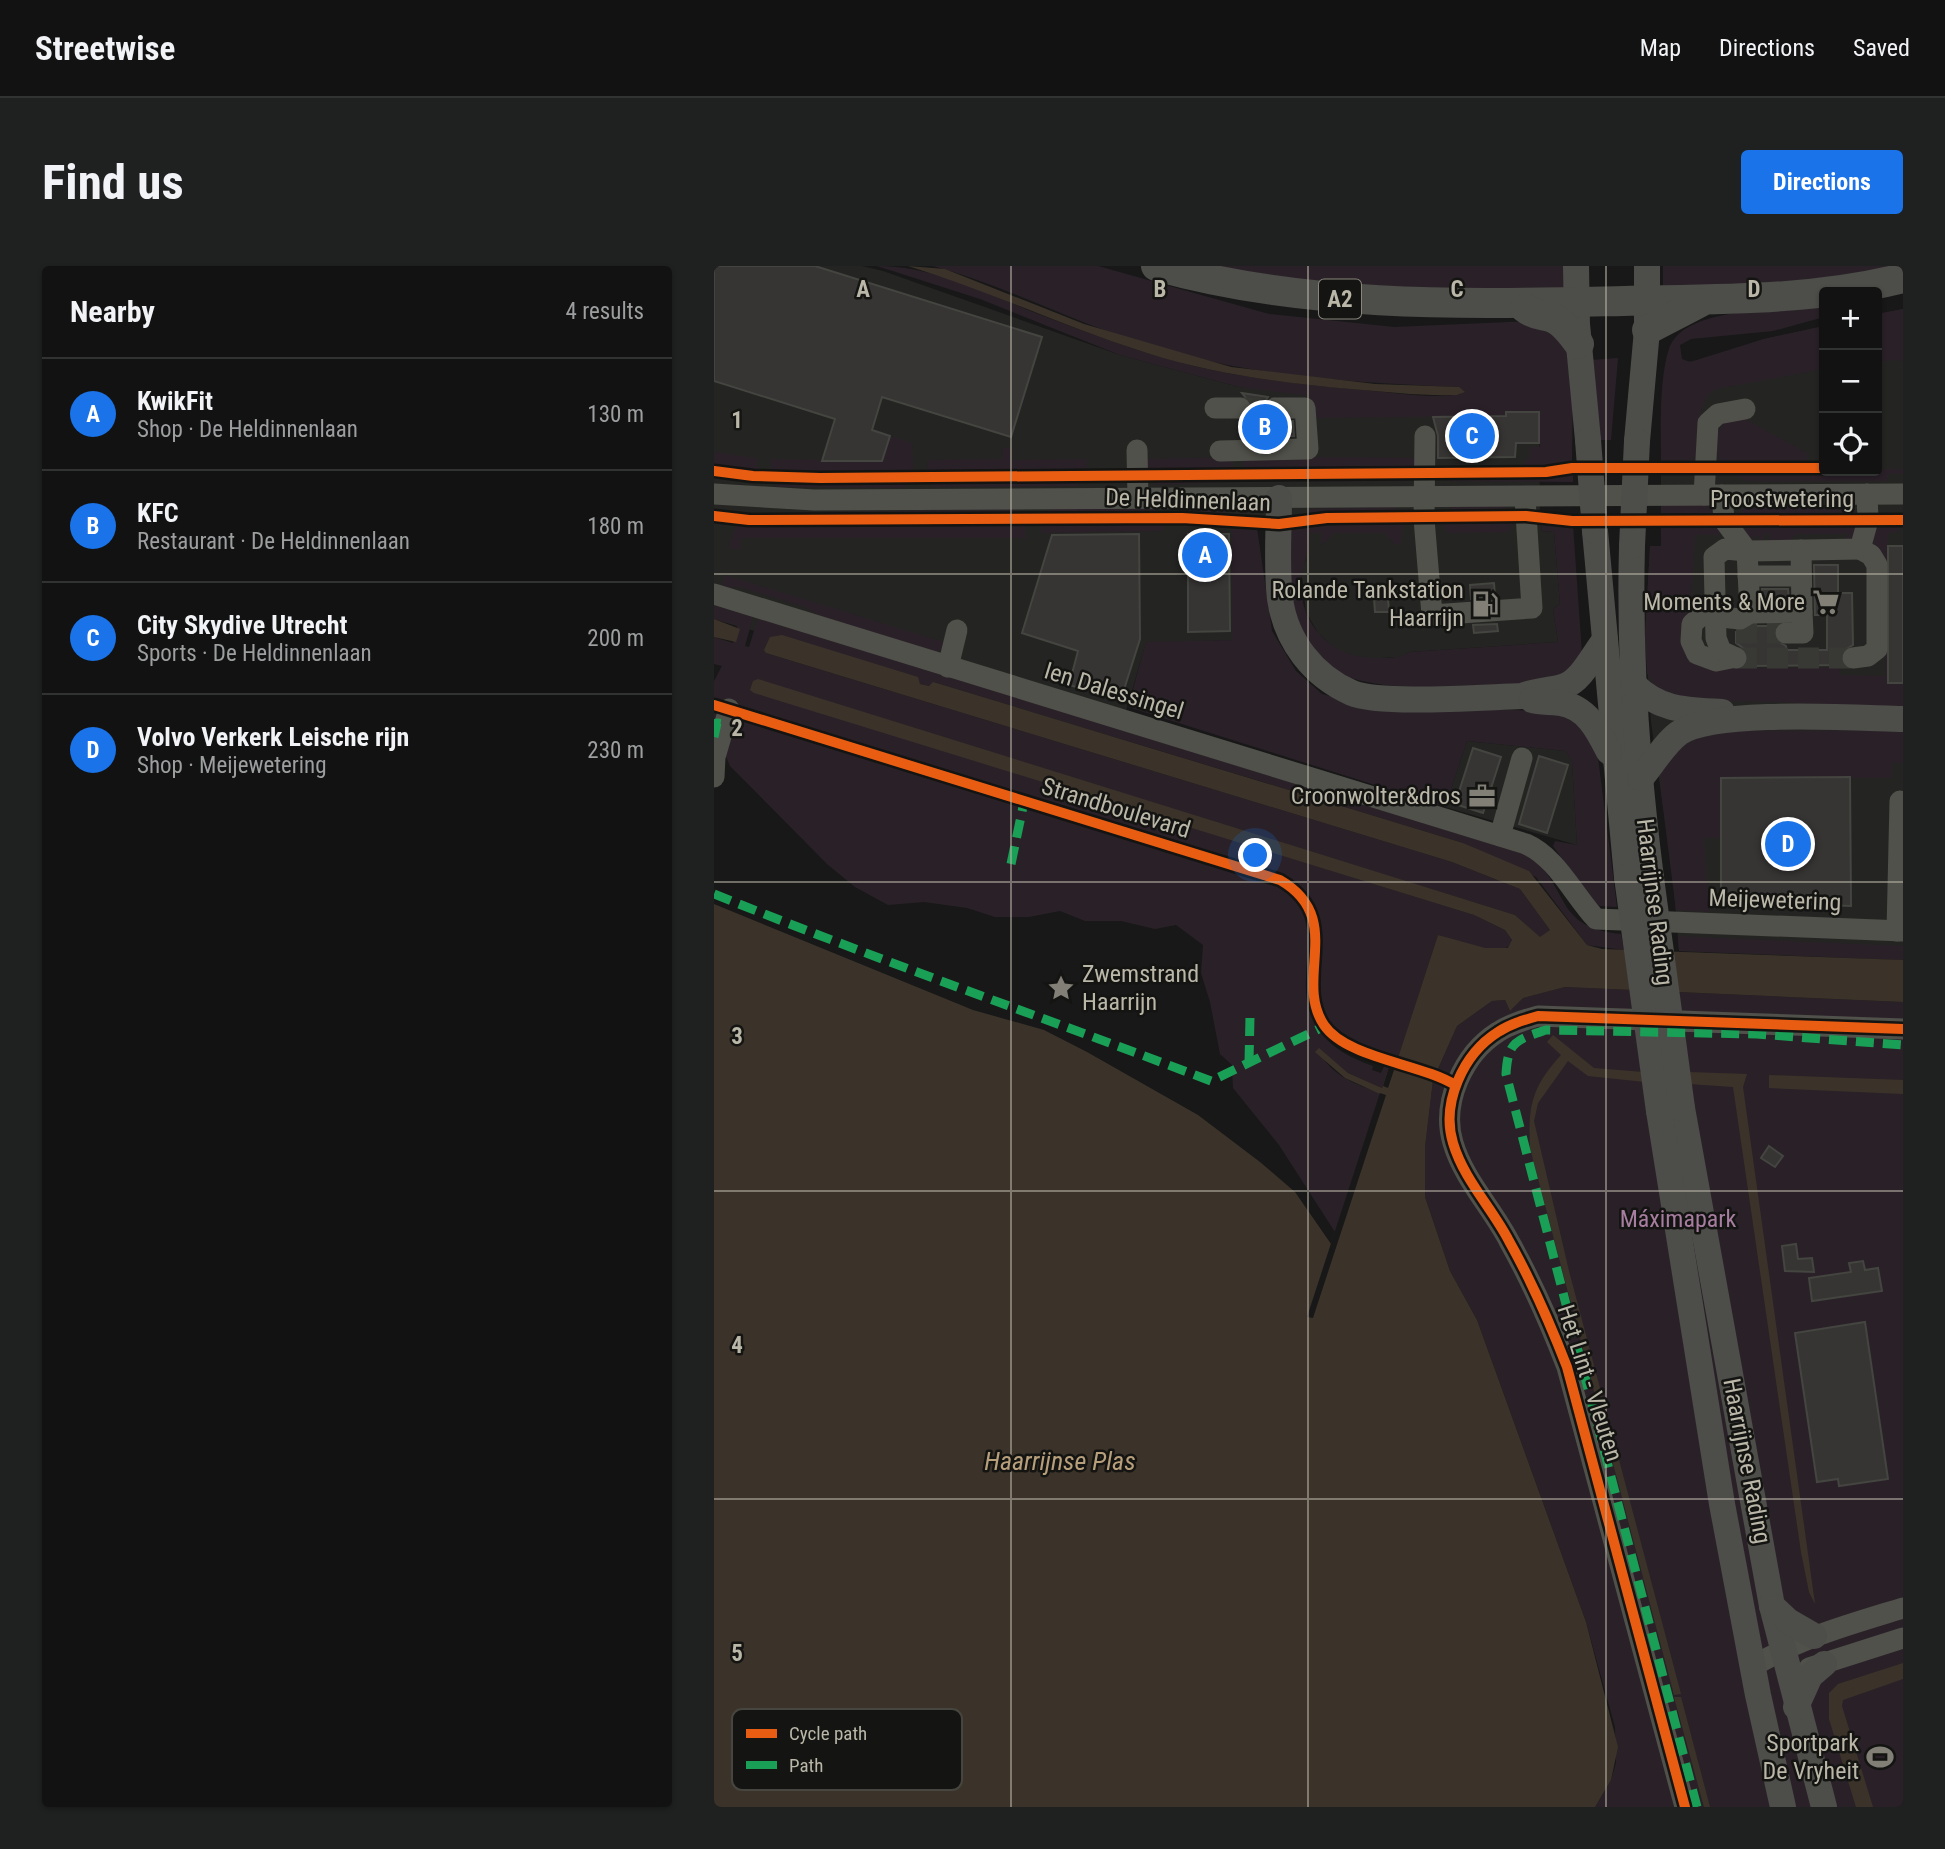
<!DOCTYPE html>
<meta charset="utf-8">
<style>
:root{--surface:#121212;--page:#1f2020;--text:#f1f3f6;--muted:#9c9e9f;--line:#313232;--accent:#1a73e8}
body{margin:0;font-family:"Roboto Condensed",sans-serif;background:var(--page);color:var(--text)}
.controls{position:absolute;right:21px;top:21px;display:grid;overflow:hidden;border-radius:7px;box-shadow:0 2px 5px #0004}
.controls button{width:63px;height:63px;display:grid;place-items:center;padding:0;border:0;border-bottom:2px solid var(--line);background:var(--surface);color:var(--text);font:35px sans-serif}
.you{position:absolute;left:542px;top:590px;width:24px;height:24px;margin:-18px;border:5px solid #fff;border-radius:50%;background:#1a73e8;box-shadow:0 0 0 10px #1a73e833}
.badge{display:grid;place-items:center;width:46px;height:46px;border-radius:50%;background:var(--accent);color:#fff;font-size:23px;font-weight:700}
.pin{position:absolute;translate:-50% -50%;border:4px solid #fff;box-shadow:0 2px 7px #0006}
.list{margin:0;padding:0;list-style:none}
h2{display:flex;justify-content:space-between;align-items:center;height:91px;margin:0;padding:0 28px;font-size:30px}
h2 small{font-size:23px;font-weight:400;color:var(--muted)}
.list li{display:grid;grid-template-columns:46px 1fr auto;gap:21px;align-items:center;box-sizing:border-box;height:112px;padding:0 28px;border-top:2px solid var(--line)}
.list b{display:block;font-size:26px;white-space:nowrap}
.list p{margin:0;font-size:23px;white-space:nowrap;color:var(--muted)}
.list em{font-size:23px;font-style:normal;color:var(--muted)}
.icon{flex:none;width:38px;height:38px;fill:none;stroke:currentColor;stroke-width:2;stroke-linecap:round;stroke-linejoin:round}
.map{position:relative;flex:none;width:1189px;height:1541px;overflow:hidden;border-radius:7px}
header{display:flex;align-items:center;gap:42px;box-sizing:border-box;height:98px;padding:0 35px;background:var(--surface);border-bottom:2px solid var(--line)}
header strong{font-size:33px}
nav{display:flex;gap:38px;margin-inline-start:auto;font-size:24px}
.intro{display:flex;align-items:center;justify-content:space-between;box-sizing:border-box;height:168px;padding:0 42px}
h1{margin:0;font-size:49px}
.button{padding:18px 32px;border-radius:7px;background:var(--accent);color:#fff;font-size:24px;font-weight:700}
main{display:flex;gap:42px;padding:0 42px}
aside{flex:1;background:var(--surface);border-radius:7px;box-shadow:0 2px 5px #0004}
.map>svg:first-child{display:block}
.built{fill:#242422}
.green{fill:#2a2128}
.water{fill:#3b3329}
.pier{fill:#181818}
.building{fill:#363534;stroke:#444440;stroke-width:2}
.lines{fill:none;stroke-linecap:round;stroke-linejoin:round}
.minor-tunnel{stroke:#383835;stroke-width:21;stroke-dasharray:21 10;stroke-linecap:butt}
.minor{stroke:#51514b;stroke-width:21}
.major{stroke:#4d4d49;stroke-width:26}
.highway{stroke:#4d4d49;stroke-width:30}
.major-bridge{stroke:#4d4d49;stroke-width:26}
.quiet{stroke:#1a9f57;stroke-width:9;stroke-dasharray:18 9;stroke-linecap:butt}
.cycleway-casing{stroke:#141412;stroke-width:15}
.cycleway{stroke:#e95d12;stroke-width:10}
.grid{fill:none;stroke:#bab7a8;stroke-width:2;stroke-opacity:0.55}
.labels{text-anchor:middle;stroke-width:5;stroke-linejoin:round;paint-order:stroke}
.shield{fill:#141412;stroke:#88867b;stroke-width:2}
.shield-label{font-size:23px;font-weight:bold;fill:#bab7a8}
.street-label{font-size:24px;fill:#bab7a8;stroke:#141412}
.poi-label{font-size:24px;fill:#bab7a8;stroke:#141412;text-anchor:end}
.park-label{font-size:24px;fill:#a77da0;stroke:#141412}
.water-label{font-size:26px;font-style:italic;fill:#b89f7b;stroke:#141412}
.key{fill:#141412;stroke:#46453f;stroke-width:2}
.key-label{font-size:19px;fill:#bab7a8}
.grid-label{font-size:23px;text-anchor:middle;font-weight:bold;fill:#bab7a8;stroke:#141412;stroke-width:5;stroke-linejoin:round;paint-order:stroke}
</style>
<header>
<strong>Streetwise</strong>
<nav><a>Map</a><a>Directions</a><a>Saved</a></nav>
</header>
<div class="intro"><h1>Find us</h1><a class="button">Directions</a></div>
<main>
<aside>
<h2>Nearby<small>4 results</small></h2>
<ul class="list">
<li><span class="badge">A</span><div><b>KwikFit</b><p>Shop · De Heldinnenlaan</p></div><em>130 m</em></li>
<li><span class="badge">B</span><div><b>KFC</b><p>Restaurant · De Heldinnenlaan</p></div><em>180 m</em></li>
<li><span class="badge">C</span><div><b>City Skydive Utrecht</b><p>Sports · De Heldinnenlaan</p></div><em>200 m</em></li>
<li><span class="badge">D</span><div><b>Volvo Verkerk Leische rijn</b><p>Shop · Meijewetering</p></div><em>230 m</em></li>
</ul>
</aside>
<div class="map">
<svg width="1189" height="1541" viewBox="0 0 1189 1541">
<rect width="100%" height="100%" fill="#181818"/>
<g class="built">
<path d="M0,0H148L169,5L406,89L525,121L825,138L826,255L828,265L840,266L846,338L839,343L844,376L696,386L688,391L646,393L621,383L604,367L592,346L587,304L592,294L593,260L518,262V374L432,377L404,472L0,353Z"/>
<path d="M1189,43V694L965,685L959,612L937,456L931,370L936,280H947V174L952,99L986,94L1050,73L1110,60V205H1163V48Z"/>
<path d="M753,475L851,485L858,494L863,579L731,541Z"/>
</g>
<g class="green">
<path d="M163,0C226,0 282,33 340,54C393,74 447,94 503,105C552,115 601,120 651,124C683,127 715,133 747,128L745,121C643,117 543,111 444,82C367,60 296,21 219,0H384L555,48L680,61L817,55L848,71L859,99L858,197L807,201L815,192L816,181H826L825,147L792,150L600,152L602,191L707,192V201L529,202V191L596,190L595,130L525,121L406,89L266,33Z"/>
<path d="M504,0H850L852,23L742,27L578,14Z"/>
<path d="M949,0H1189L1102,16L954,23L949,19Z"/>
<path d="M1110,41V51L1059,65L977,73L966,79L968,93L976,96L1050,73L1110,60V103L1002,123C976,139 992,173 978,197H947C947,164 945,113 955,83C971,38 1070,46 1110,41Z"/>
<path d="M1189,43V94L1163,95V48Z"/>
<path d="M904,92L897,174H881L877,94Z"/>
<path d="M1017,153H1031L1093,187V195L1006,196C1000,178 999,164 1017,153Z"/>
<path d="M176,170L198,177L200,207L57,205V193L168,195Z"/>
<path d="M289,182H297V194L372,193L373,206L213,207L214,194L288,193Z"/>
<path d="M0,186L43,192V204L0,199Z"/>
<path d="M519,191V202L434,205V193Z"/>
<path d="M1163,203H1189V208H1174L1173,215H1033L1011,204Z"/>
<path d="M859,205V216L733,215L725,208L825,209Z"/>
<path d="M707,209L697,215L523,216L528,210Z"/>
<path d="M511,210V216L443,219L435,213Z"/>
<path d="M57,213L198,215L189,222L64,221Z"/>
<path d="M372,214L363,220L220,221L214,215Z"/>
<path d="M947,239H994L1005,250L947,249Z"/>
<path d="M1033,239H1135L1146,249L1023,250Z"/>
<path d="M790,240L799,247L729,248L738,241Z"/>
<path d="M680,241L689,248L608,249L582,254L598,243Z"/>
<path d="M302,243L310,250L108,252V246Z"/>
<path d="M335,243H442L448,249L328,250Z"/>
<path d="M475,243L511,244V254L465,249Z"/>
<path d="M800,255L794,266L735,267L728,260V256Z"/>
<path d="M826,255L859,259L868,388C859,400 847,412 832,418C818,423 794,419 779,419C730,420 627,432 597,384C570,343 576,308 577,261L689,256L687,278L681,279L670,267H620L608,280L607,267H596C597,287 585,303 587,325C591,366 624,394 665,392C677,392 686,392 696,386L844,376L839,343L846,338L840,266L828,265Z"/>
<path d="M449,257V265L327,267V258Z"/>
<path d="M1146,257L1141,270L1126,280L1135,268H1082L1075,276L1056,275L1055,268H1049V275H1045V270H1039V278L1022,258Z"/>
<path d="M1162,257H1185V266L1174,267V417H1189V444L1064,436L963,434L940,422L933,407L931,370L936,280H947V258H1005V269H981L973,379L1030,402L1125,401L1126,409L1171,410C1175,361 1151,306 1162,257Z"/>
<path d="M311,258L312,272H27V283H14L22,260Z"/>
<path d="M518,262H543L558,365L582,405L608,428L649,439L852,446L882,476L903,641L886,640L877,633L839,580L841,575L863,579L858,495L851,485L753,475L731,541L414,441L432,376L518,374Z"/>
<path d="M11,309L233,377L229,383L222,386L114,354L88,340L29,322L8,320Z"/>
<path d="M0,339L39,351L31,380L35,381L44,352L819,591C857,629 842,661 907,668L910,684L873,679L822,611L749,577L220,416L215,420L206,418L203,411L68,370L52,387L738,596L806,623L836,664L826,672L801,649L659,605L326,502L36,424L760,649L791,664L798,674L797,679C781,692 742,674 724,669L684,793C661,786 632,778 617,758C582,711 639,650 564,608L0,435V415L8,400L0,398V371L19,377L23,360L0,353Z"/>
<path d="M0,447L517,603C538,610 570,615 584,634C591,644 593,658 594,670C602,736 580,772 659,800L658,804L667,807L671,798L676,800L668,822L634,807L605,783C613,808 643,819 666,827L621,966L565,879L519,822L518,799L506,788L496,736L487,707L489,679L462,659L441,663L407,655H371L346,645L315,651H281L253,642L210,636L174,639L141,621L113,598L16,500L0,463Z"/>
<path d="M1189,464V497H1178L1177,512H1007V572H990L995,646L962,644L947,526V507L956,482L1005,465Z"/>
<path d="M964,670L1189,680V694L965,685Z"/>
<path d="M851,721L1189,736V1541H977L958,1532L960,1541H881L897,1514L902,1497L901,1461L872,1356L763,1054L736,1005L711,931V881L719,814L743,760L778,735L791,734L796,745L809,732Z"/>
</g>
<g class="water">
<path d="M194,0L231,3L370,58L517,101L661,118L745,121L751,126L743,129C707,130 673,126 637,123C568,117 499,108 433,87C352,61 275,25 194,0Z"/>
<path d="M0,353L26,363L22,376L0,371Z"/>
<path d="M68,369L204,411L206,418L215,420L219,416L749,577L815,605L873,679L888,683L1189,694V736L851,721L809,732L796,745L791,734L778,735L743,760L719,814L711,881V931L736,1005L763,1054L872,1356L904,1481L897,1514L881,1541H0V638L259,744L330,764L373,786L484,849L546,896L581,926L617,978L666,828L631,812L601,786L605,782L634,807L668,822L678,791L684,792L724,669L771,682H794L798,674L791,664L760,649L40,427L36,424L39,415L44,413L801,649L826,671L836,664L806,623L738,596L52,387L50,384L56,371Z"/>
<path d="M839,769L880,802L929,806L931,816L874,810L854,795L824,837L820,855L855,1005L967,1428L960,1429L816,882C814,839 818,821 847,789L833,776Z"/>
<path d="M974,806L1033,808L1029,821L1101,1338L1095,1326L1087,1286L1019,821L975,818Z"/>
<path d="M1055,809L1189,814V828L1055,822Z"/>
<path d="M1189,1397V1413L1129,1434L1128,1440L1159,1541H1142L1115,1453V1427L1124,1418Z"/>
<path d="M960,1431H967L996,1541H990Z"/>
</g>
<g class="pier">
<path d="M678,791L684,793L727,806L723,815L681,801L674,822L669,820Z"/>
<path d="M666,827L672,829L599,1052L593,1051Z"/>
</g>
<g class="building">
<path d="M0,0H101L328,71L297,171L168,131L158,164L176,170L168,195H108L121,153L0,115Z"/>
<path d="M528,127L554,131L548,141L550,149L560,155H579L580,170L529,171L528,155L537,149L539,141Z"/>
<path d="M792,146H825V177H802L801,191L724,192V170L719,151L792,150Z"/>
<path d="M425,268L426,373L407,433L355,419L364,385L308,367L338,269Z"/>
<path d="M474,268H515L516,365L474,366Z"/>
<rect x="1174" y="280" width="15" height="137"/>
<path d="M1100,299H1124V327H1138L1139,379L1127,386L1128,399L1032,400L1035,390L1032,384L1022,377V366L1040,360H1061L1060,373L1072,380V384H1113V349H1101Z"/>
<path d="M780,317L781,331L757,333L756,319Z"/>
<path d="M1048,323H1074L1075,333L1048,334Z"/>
<path d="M660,332H674L675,346H661Z"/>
<path d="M783,358L784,365L760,367L759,359Z"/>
<path d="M759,482L787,491L769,547L741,538Z"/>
<path d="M825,490L854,499L833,567L805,558Z"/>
<path d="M1136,511L1137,640L1007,635V512Z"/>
<path d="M1055,880L1069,890L1061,901L1047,892Z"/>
<path d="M1082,978L1084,993L1098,992L1100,1006L1071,1005L1068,980Z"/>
<path d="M1149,995L1151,1004L1164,1002L1168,1025L1098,1035L1095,1012L1137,1006L1135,997Z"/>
<path d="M1151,1056L1174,1213L1125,1220L1124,1213L1103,1216L1081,1067Z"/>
</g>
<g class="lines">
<g class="minor-tunnel">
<path d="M526,142H561"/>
<path d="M1022,367H1072"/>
<path d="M1022,392H1139"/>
</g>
<g class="minor">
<path d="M501,142H526"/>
<path d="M711,170L710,253L718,349L818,342L811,232"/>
<path d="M423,184L424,232"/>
<path d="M506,185L594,183L591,142H561"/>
<path d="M0,228L100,234L1189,228"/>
<path d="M990,229L994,157L1004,148L1031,143"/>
<path d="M1008,229L1010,254L1033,285L1146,283L1154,254L1153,228"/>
<path d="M1034,310H1087"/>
<path d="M0,328L812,578C842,591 859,628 882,653L1189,665"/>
<path d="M1072,367H1089L1088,346"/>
<path d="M1017,392L1002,395L983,388L977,375L978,358L988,349L1026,353L1036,347"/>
<path d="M1022,392L1007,385L1002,372L1000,291L1011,283L1033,285L1036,347L1088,346L1087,284"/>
<path d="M1139,392L1154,390L1163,383V299L1157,289L1146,283"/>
<path d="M234,401L243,364"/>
<path d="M0,511L1,491L15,443"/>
<path d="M786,570L808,492"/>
<path d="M1183,665L1186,535"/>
<path d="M1038,1401C1085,1372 1137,1358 1189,1342"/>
<path d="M1095,1402L1189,1372"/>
<path d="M971,1541L853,1101C836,1057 818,1016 795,975C778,942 750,914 739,877C727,837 749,788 784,766C796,758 810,754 824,750L1189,763"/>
</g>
<g class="major">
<path d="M862,0L863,58L874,174"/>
<path d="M923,175L933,64V0"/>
<path d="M565,232C565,265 562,300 566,333C572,375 599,410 638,427C667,439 771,431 808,430C822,424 837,425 851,420C868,414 880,387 891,374"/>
<path d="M881,265L913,611"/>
<path d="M918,280C915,391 923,502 937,612"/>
<path d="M920,419C946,445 973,444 1008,446"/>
<path d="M818,434C827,437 837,435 846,437C873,441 884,464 895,486"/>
<path d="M927,512C939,498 950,478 965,467C1001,443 1141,452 1189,453"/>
<path d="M968,842L1058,1340L1110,1541"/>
<path d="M945,845L1008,1238L1044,1429L1069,1541"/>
<path d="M1058,1340L1074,1355L1100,1370"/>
<path d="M1082,1441L1096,1410L1110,1398"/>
</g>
<g class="highway">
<path d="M442,0C596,43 752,38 910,35C1003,33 1098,35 1189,12"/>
<path d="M811,42C821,50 828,48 839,52C850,57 858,68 865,78"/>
<path d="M933,64L985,37"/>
</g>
<g class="major-bridge">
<path d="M874,174L881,265"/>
<path d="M918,280L923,175"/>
<path d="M913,611L945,845"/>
<path d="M937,612L968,842"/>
</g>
<g class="quiet">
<path d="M0,471L3,457L10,458"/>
<path d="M297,598L310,536"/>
<path d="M0,628C164,694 331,752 497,815L611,760"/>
<path d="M535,797L536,750"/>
<path d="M983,1541L792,808C794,775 802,774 832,764L1043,768L1189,779"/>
</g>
<g class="cycleway-casing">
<g id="cycleway">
<path d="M0,205L39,210L106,212L832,206L858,202H1110"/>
<path d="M0,250L35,254L468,252L565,258L613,252L812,250L858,255L1189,254"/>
<path d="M0,439L566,614C632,652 579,713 610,759C632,792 708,798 741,819"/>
<path d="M971,1541L853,1101C836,1057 818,1016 795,975C778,942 750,914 739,877C727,837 749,788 784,766C796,758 810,754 824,750L1189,763"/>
</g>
</g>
<use href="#cycleway" class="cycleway"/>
</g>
<path class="grid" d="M297,0V1541M594,0V1541M892,0V1541M0,308H1189M0,616H1189M0,925H1189M0,1233H1189"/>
<defs>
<g id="supermarket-bare" transform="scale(2.1)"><path d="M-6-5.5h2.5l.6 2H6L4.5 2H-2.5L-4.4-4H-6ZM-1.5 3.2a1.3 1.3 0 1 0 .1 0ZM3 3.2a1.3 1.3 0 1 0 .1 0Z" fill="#817f76" stroke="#141412" stroke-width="2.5" paint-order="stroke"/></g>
<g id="fuel-bare" transform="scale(2.1)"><path d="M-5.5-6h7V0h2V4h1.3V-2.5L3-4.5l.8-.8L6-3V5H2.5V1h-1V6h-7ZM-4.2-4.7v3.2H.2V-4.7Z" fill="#817f76" stroke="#141412" stroke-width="2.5" paint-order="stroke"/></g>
<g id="office-bare" transform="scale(2.1)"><path d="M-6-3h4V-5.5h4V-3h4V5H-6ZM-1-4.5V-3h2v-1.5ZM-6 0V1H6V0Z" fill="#817f76" stroke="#141412" stroke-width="2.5" paint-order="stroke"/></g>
<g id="sight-bare" transform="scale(2.1)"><path d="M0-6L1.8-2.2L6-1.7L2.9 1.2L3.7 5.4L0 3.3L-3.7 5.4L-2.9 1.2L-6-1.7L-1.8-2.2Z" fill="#817f76" stroke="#141412" stroke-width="2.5" paint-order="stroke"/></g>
<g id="stadium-bare" transform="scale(2.1)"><path d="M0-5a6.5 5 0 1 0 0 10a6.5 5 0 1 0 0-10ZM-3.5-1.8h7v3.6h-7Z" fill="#817f76" stroke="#141412" stroke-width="2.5" paint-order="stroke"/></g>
</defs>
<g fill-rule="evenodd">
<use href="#supermarket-bare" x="1112" y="336"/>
<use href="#fuel-bare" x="771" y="338"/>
<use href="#office-bare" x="768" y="530"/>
<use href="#sight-bare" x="347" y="722"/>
<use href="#stadium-bare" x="1166" y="1491"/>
</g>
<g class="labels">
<rect class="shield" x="605" y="13.5" width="42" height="39" rx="5"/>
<g class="shield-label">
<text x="626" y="41">A2</text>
</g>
<g class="street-label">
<text x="1068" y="241">Proostwetering</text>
<text transform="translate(474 234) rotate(2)" y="8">De Heldinnenlaan</text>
<text transform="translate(400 425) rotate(17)" y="8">Ien Dalessingel</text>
<text transform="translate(402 542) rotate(17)" y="8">Strandboulevard</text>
<text transform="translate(1061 634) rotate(2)" y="8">Meijewetering</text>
<text transform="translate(941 636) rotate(83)" y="8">Haarrijnse Rading</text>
<text transform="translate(876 1117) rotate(72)" y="8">Het Lint - Vleuten</text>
<text transform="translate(1033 1195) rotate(79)" y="8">Haarrijnse Rading</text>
</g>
<g class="poi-label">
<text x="750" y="332">Rolande Tankstation<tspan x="750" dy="28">Haarrijn</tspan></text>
<text x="1091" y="344">Moments &amp; More</text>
<text x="747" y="538">Croonwolter&amp;dros</text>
<text x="368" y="716" text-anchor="start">Zwemstrand<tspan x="368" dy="28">Haarrijn</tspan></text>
<text x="1145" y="1485">Sportpark<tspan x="1145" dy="28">De Vryheit</tspan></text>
</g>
<g class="park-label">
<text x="964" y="961">Máximapark</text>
</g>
<g class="water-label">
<text x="346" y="1204">Haarrijnse Plas</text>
</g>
</g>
<rect x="18" y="1443" width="230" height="81" rx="10" class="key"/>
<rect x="32" y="1463" width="31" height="9" fill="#e95d12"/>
<rect x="32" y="1495" width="31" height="8" fill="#1a9f57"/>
<g class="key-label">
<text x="75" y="1474">Cycle path</text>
<text x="75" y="1506">Path</text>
</g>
<g class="grid-label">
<text x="149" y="31">A</text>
<text x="446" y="31">B</text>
<text x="743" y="31">C</text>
<text x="1040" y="31">D</text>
<text x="23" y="162">1</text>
<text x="23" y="470">2</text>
<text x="23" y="778">3</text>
<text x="23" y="1087">4</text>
<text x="23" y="1395">5</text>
</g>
</svg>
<div class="controls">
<button>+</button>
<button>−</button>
<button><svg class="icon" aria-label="locate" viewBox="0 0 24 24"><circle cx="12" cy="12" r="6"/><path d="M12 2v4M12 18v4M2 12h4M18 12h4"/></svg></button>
</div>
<div class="you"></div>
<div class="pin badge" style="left:491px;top:289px">A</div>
<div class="pin badge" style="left:551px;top:161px">B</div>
<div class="pin badge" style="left:758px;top:170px">C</div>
<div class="pin badge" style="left:1074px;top:578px">D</div>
</div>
</main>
